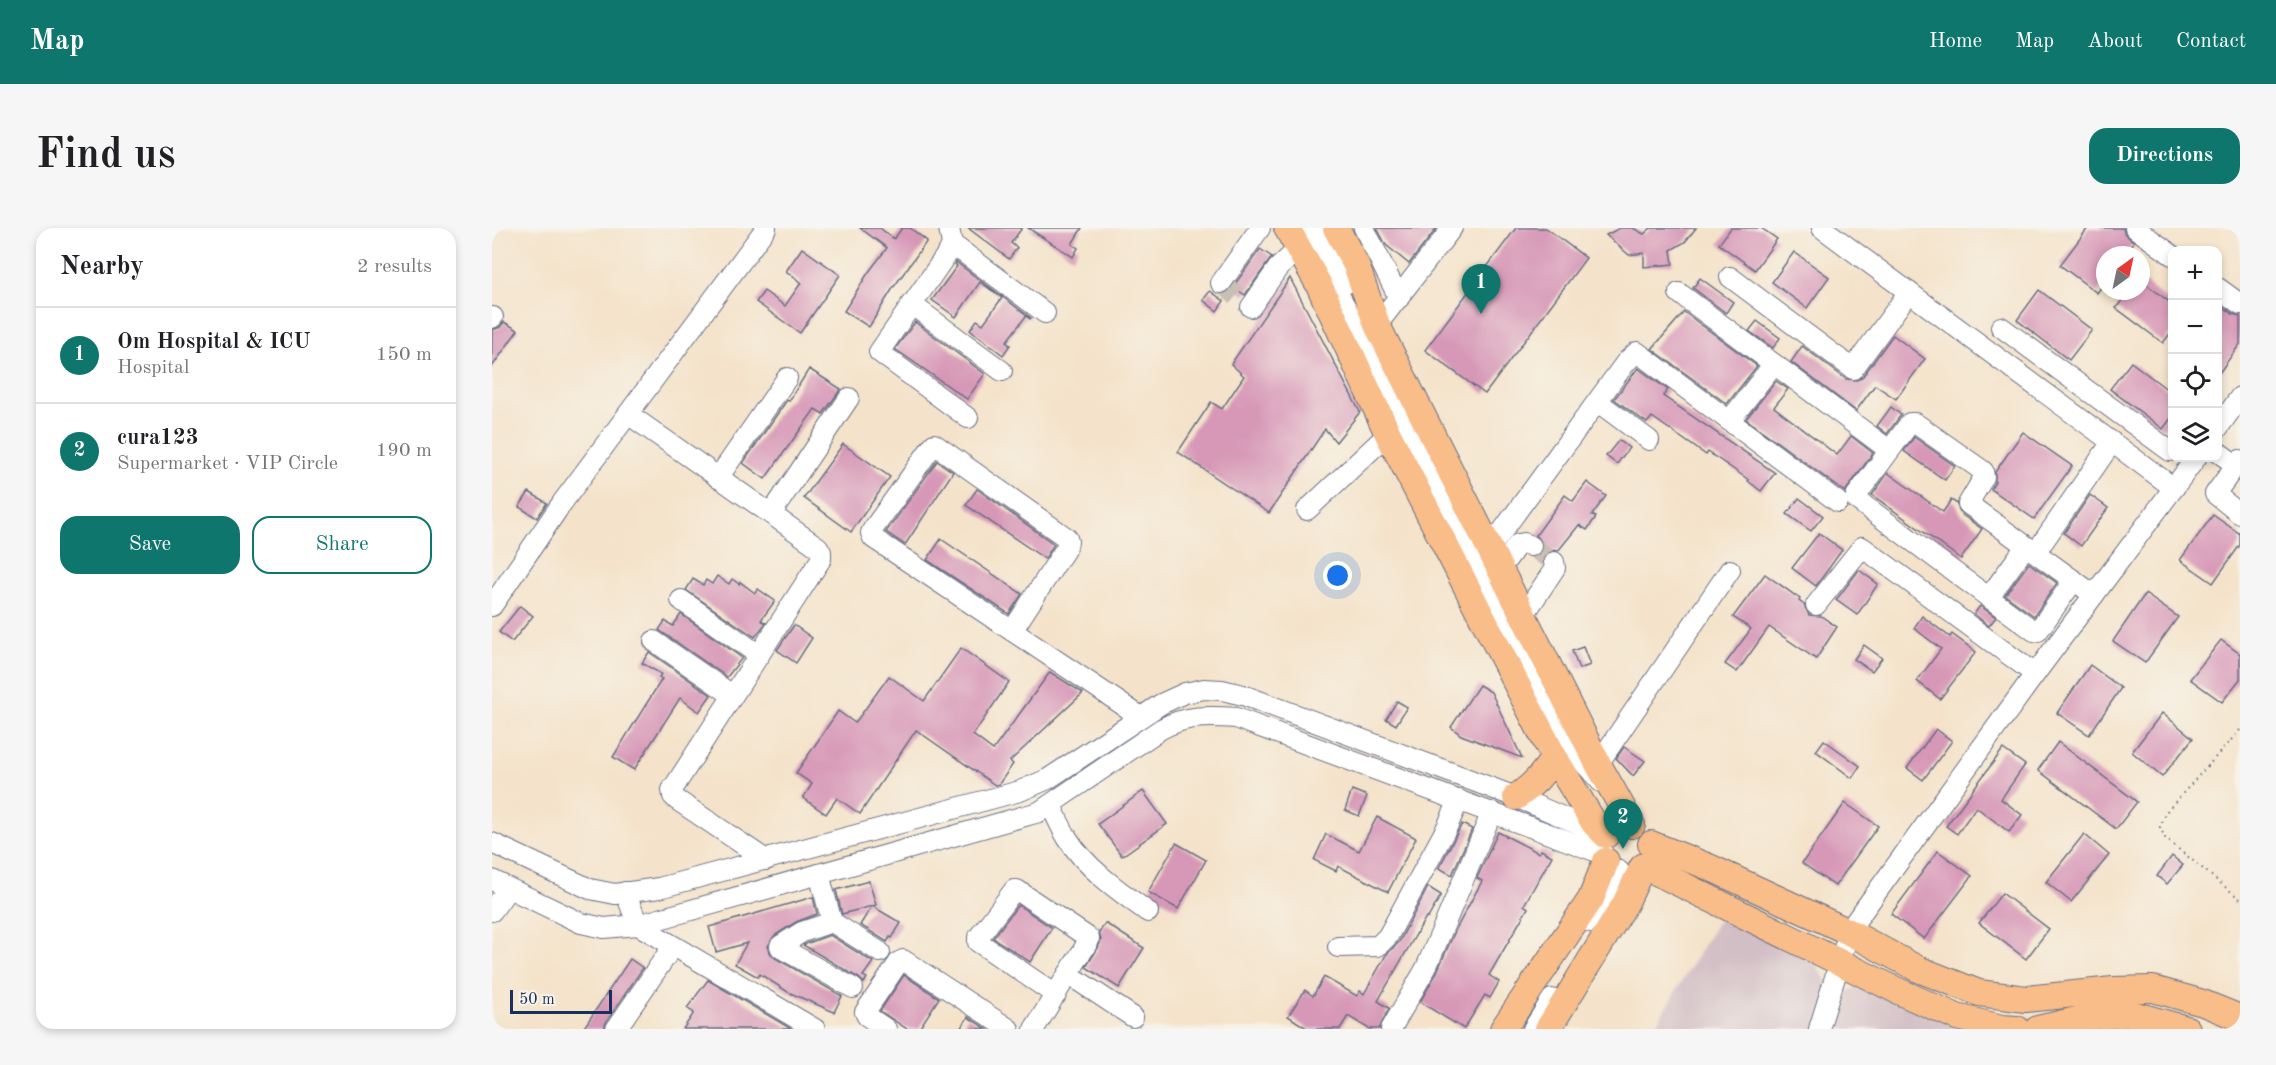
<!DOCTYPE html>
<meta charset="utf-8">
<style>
:root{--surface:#fff;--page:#f6f6f6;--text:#202124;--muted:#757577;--line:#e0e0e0;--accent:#0f766e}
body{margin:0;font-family:"Old Standard TT",serif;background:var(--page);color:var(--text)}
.controls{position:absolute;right:18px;top:18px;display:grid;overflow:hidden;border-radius:12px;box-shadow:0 3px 9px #0003}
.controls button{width:54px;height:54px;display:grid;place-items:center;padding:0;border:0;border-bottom:2px solid var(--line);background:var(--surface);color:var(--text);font:30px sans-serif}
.compass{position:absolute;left:1604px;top:18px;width:54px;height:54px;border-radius:50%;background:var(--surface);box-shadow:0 3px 9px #0003;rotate:33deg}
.scale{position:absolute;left:18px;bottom:15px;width:102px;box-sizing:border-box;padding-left:6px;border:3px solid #1b2f5e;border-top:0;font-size:16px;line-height:21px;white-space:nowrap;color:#1b2f5e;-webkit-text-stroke:4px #f7f3e8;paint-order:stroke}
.you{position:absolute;left:846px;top:348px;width:21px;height:21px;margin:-15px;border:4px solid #fff;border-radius:50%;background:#1a73e8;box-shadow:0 0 0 9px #1a73e833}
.badge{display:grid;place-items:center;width:39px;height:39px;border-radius:50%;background:var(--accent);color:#fff;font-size:20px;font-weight:700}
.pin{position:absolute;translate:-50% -50px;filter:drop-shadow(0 2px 3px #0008)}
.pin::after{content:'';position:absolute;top:32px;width:21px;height:18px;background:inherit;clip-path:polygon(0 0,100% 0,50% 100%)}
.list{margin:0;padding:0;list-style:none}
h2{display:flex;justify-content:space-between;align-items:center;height:78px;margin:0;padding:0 24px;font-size:26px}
h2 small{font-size:20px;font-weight:400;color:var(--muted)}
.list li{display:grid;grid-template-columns:39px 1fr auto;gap:18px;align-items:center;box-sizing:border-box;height:96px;padding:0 24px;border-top:2px solid var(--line)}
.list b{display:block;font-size:22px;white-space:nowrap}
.list p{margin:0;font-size:20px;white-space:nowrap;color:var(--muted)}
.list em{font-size:20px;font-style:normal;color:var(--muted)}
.actions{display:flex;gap:12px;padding:18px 24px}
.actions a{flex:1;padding:14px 0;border:2px solid var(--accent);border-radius:18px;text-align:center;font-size:21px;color:var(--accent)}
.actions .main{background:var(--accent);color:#fff}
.icon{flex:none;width:33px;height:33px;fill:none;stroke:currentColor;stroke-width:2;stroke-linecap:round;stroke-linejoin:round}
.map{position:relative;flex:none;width:1748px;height:801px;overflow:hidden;border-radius:18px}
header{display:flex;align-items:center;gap:36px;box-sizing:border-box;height:84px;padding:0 30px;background:var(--accent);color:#fff}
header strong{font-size:28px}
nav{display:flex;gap:33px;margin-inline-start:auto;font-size:21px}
.intro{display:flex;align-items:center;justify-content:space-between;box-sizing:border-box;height:144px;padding:0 36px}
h1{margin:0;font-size:42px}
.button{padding:15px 27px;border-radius:18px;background:var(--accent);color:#fff;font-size:21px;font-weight:700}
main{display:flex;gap:36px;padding:0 36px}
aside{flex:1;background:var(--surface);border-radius:18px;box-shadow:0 3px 9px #0003}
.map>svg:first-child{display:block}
.industrial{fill:#d2bec5}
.building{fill:#d798b7}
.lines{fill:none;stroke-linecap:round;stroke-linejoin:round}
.minor-tunnel{stroke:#c9bfb4;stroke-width:20;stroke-dasharray:20 10;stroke-linecap:butt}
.minor-casing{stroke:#676e84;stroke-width:22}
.major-casing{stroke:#676e84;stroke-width:28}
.path{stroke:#676e84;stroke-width:2;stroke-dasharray:1.5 4.5;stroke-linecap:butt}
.minor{stroke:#fff;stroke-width:20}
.major{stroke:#f8bd89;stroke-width:26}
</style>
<header>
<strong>Map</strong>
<nav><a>Home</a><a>Map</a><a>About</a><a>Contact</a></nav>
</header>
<div class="intro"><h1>Find us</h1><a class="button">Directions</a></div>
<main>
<aside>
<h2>Nearby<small>2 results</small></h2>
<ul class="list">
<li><span class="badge">1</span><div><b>Om Hospital &amp; ICU</b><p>Hospital</p></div><em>150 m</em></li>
<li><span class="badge">2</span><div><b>cura123</b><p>Supermarket · VIP Circle</p></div><em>190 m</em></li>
</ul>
<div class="actions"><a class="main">Save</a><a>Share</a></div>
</aside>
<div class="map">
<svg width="1748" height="801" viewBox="0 0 1748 801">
<rect width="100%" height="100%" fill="#f7f3e8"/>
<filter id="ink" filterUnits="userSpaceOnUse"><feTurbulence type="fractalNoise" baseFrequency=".0167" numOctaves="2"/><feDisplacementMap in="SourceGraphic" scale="12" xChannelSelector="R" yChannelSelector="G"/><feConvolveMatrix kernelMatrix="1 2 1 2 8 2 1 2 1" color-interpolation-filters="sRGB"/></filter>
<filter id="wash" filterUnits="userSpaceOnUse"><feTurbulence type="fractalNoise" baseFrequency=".008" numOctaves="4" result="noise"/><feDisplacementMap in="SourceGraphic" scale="24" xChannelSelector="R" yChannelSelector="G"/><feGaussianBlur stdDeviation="1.35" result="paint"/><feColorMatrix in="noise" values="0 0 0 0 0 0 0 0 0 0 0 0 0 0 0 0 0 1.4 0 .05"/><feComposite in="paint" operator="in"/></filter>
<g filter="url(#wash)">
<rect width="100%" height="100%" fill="#f4e3ca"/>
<path class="industrial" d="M1232,683L1317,726L1336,755L1358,763L1372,755L1477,801H1161Z"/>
<g id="blocks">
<g class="building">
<path d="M368,0H388L402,11L410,0H418L435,13L401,60L377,99L352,83L376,45L395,20Z"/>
<path d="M476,0H530L519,15L525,20L517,31Z"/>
<path d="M536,0H590L580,16L586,20L581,29Z"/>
<path d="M885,0H945L917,36L894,17Z"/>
<path d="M1024,0H1054L1094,30L993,166L933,122Z"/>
<path d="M1128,0H1141L1152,6L1159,0H1204L1193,14L1179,22L1181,36L1152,39V25L1137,27L1114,7Z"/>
<path d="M1239,0H1269L1285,11L1263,42L1227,16Z"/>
<path d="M1596,0H1631L1632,5L1642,14L1633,27H1613V54L1605,65L1568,37Z"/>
<path d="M310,20L348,47L308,105L264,74L272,63L293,78L309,55L294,43Z"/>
<path d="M768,21L780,29L753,67L741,59Z"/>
<path d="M1302,24L1337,49L1315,80L1280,54Z"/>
<path d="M464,34L539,90L538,91L534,88L514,114L518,117L511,127L478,102L485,92L491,96L510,70L488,54L464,89L440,72L465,38L463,36Z"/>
<path d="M798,50L868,184L844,214L833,201L777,285L686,224L719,174L730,181L752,148L739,136Z"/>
<path d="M1208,50L1241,74L1234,85L1201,60Z"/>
<path d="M1649,52L1680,76V103L1671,115L1624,80L1637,63H1649Z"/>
<path d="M1547,62L1600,102L1577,132L1525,92Z"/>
<path d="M718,63L732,73L725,83L711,72Z"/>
<path d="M1726,75L1741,86L1748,88V116L1725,148Z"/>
<path d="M1192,84L1265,138L1235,176L1160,121Z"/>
<path d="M1265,93L1288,110L1281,120L1257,103Z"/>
<path d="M12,94L26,102L0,139V102L8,99Z"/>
<path d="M423,94L493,146L475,171L403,121Z"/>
<path d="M1401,107L1433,131L1404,171L1383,157L1364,183L1299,134L1310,118L1354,151L1365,152L1371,148Z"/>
<path d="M1639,134L1680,165V189L1671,201L1618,161Z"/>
<path d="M1146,140L1176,162L1171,168L1283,245L1269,263L1256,253L1257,252L1216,224L1214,227L1160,189L1155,195L1122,171Z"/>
<path d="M317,141L349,161L331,186L323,181L273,251L251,235L295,172L297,173Z"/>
<path d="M1284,153L1296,161L1282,179L1345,227L1359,208L1381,225L1353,264L1254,191Z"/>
<path d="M1399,179L1409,187L1395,206L1385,198Z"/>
<path d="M1531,204L1580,238L1542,291L1499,261L1503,254V244Z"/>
<path d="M1422,209L1463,238L1453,252L1412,223Z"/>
<path d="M1127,212L1137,220L1125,236L1114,228Z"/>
<path d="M351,216L398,249L359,304L312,270Z"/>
<path d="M445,233L461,244L413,317L394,304Z"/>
<path d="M1396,245L1451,284L1459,272L1464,275L1469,286L1490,301L1469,331L1380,267Z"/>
<path d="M1095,254L1114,268L1100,287L1104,289L1095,302L1087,297L1066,323L1059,322L1054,326L1050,323L1051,316L1044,307L1073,267L1081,273Z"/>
<path d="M485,261L562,316L553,331L474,277Z"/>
<path d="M37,264L55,275L45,290L27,279Z"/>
<path d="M1598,267L1616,280L1589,318L1572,305Z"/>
<path d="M1307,270L1331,288L1319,303L1295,286Z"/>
<path d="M1721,287L1748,306V317L1721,355L1688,332Z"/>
<path d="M1327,305L1350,322L1324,358L1300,340Z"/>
<path d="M449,311L530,366L517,386L435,332Z"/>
<path d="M1537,335L1565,355L1542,388L1513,367Z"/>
<path d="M1367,342L1386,356L1365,387L1344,372Z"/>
<path d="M1273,346L1308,371L1307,373L1312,377L1317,387L1329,388L1345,399L1324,431L1277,399L1245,444L1233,436L1259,401L1241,389Z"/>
<path d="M225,348L237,356L240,351L247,356L248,354L263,365L266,361L283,373L269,392L274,395L263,409L194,362L201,351L211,357L214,352L220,356Z"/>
<path d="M1653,366L1686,389L1653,435L1621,413Z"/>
<path d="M28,378L41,388L20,414L7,404Z"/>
<path d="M1488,378L1504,389L1497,398L1482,386Z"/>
<path d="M189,386L250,430L235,449L167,402L173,393L181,398Z"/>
<path d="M1430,388L1458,409L1460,406L1484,424L1448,471L1425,453L1449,421L1422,400Z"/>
<path d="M302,397L320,410L304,435L285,422Z"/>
<path d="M1729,412L1748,426V451L1730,474L1698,451Z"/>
<path d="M1372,417L1390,430L1380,443L1362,431Z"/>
<path d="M1091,419L1098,437L1087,441L1080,423Z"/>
<path d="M469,420L517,454L481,507L501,522L558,444L591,465L518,533L521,536L507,556L503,557L424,502L368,586L345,570L334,586L311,570L320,556L304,545L346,483L363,495L397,448L432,473Z"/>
<path d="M157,424L219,467L207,484L188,470L142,542L121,529L170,451L167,449L169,446L150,435Z"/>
<path d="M1598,437L1629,460L1597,507L1565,485Z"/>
<path d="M987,457L999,464L1030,530L969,507L959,499Z"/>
<path d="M905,473L915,479L904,497L894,491Z"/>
<path d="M1670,485L1701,510L1670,549L1640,524Z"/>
<path d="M1444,501L1460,513L1431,552L1415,540Z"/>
<path d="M1332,512L1368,538L1360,550L1324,523Z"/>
<path d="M1566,514L1645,574L1624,601L1546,542Z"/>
<path d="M1132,519L1153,533L1141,548L1124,530Z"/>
<path d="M1511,521L1533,537L1509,571L1530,587L1517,604L1484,579L1465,606L1454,598Z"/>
<path d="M860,562L875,568L867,588L853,582Z"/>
<path d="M651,563L675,596L630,628L606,596Z"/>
<path d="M1353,575L1386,598L1343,658L1310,635Z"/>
<path d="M885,589L924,610L896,664L846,638L844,643L822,632L834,606L867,623Z"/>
<path d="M970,596L980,601L960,647L947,640Z"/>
<path d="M1006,604L1047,625L1049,622L1060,628L1032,677L1036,680L997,747L1007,754L998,770L993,767L972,801L928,774L944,746L963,703L990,653L985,650Z"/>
<path d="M1592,606L1617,627L1579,674L1554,654Z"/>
<path d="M684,615L714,632L686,681L656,664Z"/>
<path d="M1446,623L1480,648L1432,711L1399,686Z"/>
<path d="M1680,628L1691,637L1675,656L1665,648Z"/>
<path d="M377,653L384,677L350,686L344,662Z"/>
<path d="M936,659L949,667L936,690L934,689L886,773L897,780L887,801H877L856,788L848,801H816L796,788L813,762L821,768L832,749L865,768L868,763L872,766L894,727L907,714Z"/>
<path d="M1510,665L1557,701L1534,731L1487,695Z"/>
<path d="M321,669L325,686L304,694L282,708L276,718L278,725L283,730L350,768L342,784L296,764L268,746L266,749L243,736L255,715L224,724L217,699Z"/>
<path d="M526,677L560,700L538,734L501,710Z"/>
<path d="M380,678L409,695L400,710L398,709L395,714L368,697Z"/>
<path d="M613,695L652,720L627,760L594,739L606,720L609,712L607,705Z"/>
<path d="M338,707L381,734L371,748L375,750L372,755L367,750L311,717Z"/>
<path d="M138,731L151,740L114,794L112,801H91Z"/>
<path d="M412,747L447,770L427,801H415L388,783Z"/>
<path d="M216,752L296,799L299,801H191L202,785L195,780Z"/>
<path d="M476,789L495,801H468Z"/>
</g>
</g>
</g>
<g filter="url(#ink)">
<use href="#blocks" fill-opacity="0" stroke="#676e84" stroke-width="1.5"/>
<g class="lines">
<g class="minor-tunnel">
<path d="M729,55L759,79"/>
<path d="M1039,318L1062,334"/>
</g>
<g class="minor-casing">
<g id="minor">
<path d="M457,0L460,16L457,23L387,124L476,190"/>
<path d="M811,0L886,139L1071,507L1083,525L1109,554"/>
<path d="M827,0L852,44L855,55"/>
<path d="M872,0L907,70"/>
<path d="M1330,0L1682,260"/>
<path d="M1643,0L1680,27"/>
<path d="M460,16L553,85"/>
<path d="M1238,49L1361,141L1417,64"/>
<path d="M729,55L768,0"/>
<path d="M1726,60L1748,76"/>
<path d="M1187,65L1393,219"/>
<path d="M419,76L510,143"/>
<path d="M759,79L786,40L806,21"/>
<path d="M0,90L1,89"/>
<path d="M1509,99L1678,223"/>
<path d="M876,102L885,97L960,0"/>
<path d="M1106,174L1157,212"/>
<path d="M136,186L326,319L329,324V331L180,562L181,568L185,572L274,632"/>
<path d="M1238,192L1281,137"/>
<path d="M1726,200L1748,169"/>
<path d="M1726,224L1744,237L1748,232"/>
<path d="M1744,237L1723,266L1748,286"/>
<path d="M226,250L295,150"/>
<path d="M815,282L896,206"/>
<path d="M279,286L357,170"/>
<path d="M1551,314L1620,214"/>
<path d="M998,320L1134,134L1145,124L1346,274"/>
<path d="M1008,341L1026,316L1032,315L1039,318"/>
<path d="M1582,352L1546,403H1542L1365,272L1364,268L1418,195H1423L1491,243L1492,249L1476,276L1602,367"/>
<path d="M1497,369L1534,318"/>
<path d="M189,372L267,427"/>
<path d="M1324,377L1370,319L1543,446"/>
<path d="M0,378L70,275L274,0"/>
<path d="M1032,387L1063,340L1062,334"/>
<path d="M520,403L574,320L576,314L575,310L442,216L381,301L379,305L381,310L649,489"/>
<path d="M162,413L240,467"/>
<path d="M1106,536L1238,342"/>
<path d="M559,577C564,588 569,600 576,611C595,641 627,663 656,684"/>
<path d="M0,615L98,661L123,666L167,660L528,563L556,551L669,476L693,465L712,461L730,462L751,467L1024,569L1087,596L1111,610"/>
<path d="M327,646L340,694L310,704L288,718L289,720L361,760"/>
<path d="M0,652L89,695L112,700L146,697L547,584L669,501C694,487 717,488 744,490L1111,626"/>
<path d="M133,664L146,697L323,801"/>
<path d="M0,683L16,661"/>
<path d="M340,694L388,724"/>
<path d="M1098,694L1127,643"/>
<path d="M846,719L886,718L896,708L955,599L967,572"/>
<path d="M576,746L641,789"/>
<path d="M124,801L181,718"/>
<path d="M394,801L375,788L373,784L407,734L411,732L517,801"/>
<path d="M542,801L596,714L597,710L525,662H522L486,710V714L564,767"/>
<path d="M899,801L934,740L1000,584"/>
<path d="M1041,801L1060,771"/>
<path d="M1327,801L1357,704L1363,694L1543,446L1704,230"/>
</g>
</g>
<g class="major-casing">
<g id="major">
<path d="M795,0L827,57L896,206L1062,529L1102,595L1114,607"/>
<path d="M844,0L864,37L885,97L1106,536L1140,597"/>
<path d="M1024,569C1041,558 1052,546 1062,529"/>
<path d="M1159,616L1217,639L1357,704L1426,741L1487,765L1534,771L1621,762L1661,761L1711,775L1748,790"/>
<path d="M1152,638L1406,763L1465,789L1510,800L1525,801"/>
<path d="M1011,801L1099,671L1114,633"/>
<path d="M1056,801L1133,676L1150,640"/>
<path d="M1546,801L1598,789L1640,786L1695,801"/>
</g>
</g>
<path class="path" d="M1748,502L1674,584L1668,599L1673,610L1748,671"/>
<use href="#minor" class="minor"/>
<use href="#major" class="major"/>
</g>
</g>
</svg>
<div class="controls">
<button>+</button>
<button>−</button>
<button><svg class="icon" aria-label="locate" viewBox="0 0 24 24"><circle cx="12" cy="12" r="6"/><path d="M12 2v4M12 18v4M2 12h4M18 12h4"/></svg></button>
<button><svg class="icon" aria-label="layers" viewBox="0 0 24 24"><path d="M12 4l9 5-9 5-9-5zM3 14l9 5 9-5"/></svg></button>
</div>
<svg class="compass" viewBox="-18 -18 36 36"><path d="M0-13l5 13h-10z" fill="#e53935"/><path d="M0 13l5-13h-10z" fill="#757577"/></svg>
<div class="scale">50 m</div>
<div class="you"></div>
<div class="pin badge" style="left:989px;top:86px">1</div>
<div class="pin badge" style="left:1131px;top:621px">2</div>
</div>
</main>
